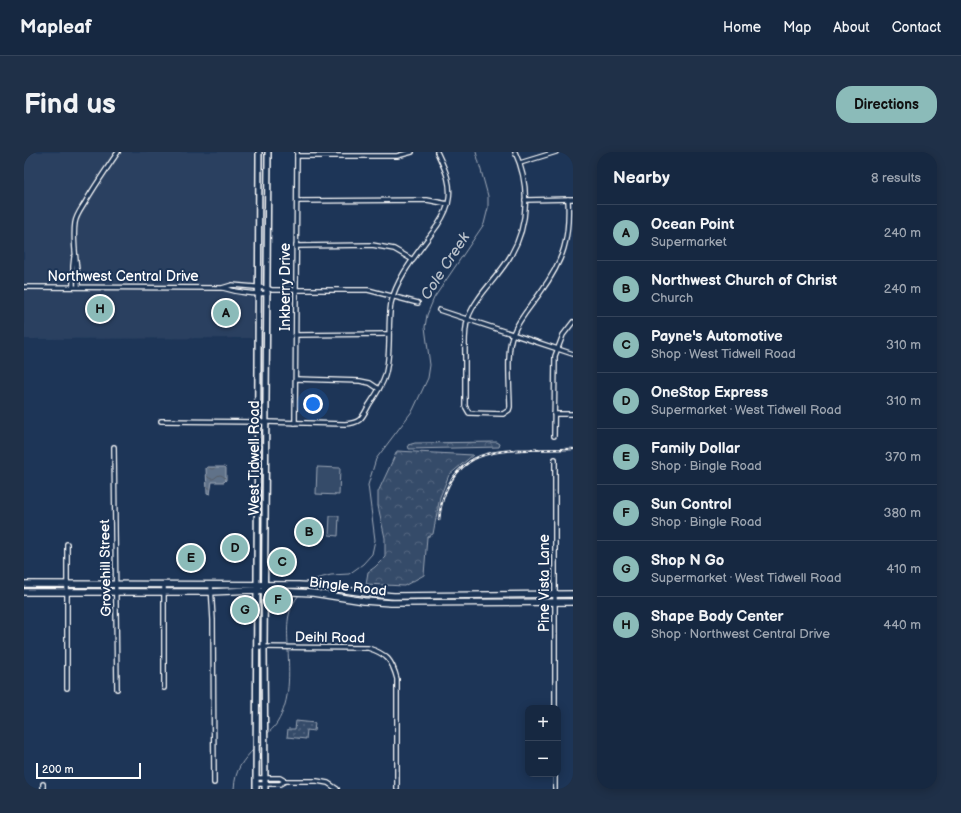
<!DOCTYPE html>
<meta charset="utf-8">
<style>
:root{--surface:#162841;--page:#1f3048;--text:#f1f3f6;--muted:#9ea6b1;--line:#35445a;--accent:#8bbbb9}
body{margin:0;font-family:"Balsamiq Sans",sans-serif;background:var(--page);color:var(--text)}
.controls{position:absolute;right:12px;bottom:12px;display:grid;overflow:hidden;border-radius:8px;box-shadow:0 2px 10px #0003}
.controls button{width:36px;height:36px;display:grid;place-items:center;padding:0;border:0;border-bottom:1px solid var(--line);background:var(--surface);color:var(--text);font:20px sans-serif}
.scale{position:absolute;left:12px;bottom:10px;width:105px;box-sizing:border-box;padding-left:4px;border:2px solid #fff;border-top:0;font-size:11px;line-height:14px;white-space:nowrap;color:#fff;-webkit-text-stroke:3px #1d3557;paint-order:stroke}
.you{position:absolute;left:289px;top:252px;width:14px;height:14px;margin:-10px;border:3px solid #fff;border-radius:50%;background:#1a73e8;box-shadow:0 0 0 6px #1a73e833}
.badge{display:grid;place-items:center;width:26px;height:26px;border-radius:50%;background:var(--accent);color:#111;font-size:13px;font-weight:700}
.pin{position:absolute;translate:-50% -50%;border:2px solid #fff;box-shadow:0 1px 4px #0006}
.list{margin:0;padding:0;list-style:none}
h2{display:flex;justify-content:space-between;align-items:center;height:52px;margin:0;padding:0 16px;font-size:17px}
h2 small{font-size:13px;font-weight:400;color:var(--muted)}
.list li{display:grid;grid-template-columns:26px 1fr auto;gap:12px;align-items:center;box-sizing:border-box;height:56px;padding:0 16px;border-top:1px solid var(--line)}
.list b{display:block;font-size:15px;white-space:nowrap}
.list p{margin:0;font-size:13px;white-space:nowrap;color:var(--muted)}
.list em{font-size:13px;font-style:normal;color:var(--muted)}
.map{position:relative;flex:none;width:549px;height:637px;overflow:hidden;border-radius:16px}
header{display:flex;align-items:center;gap:24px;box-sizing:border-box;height:56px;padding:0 20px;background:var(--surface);border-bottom:1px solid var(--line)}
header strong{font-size:19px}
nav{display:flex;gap:22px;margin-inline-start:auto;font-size:14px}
.intro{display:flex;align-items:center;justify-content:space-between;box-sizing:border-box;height:96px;padding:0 24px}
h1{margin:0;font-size:28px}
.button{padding:10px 18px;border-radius:16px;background:var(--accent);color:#111;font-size:14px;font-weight:700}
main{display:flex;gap:24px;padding:0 24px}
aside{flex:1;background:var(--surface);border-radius:16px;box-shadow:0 2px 10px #0003}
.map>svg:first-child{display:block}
.built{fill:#2a4161}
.grass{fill:#364b69;stroke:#9aa5b4}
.forest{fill:url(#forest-crowns);stroke:#9aa5b4}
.park{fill:url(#park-dots);stroke:#9aa5b4}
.water{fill:url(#water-waves);stroke:#a0aab8}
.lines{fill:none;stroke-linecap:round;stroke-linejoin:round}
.stream{stroke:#a0aab8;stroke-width:1}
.minor-casing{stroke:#fff;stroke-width:6}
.secondary-casing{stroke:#fff;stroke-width:8}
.primary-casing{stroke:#fff;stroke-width:8}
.minor{stroke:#1d3557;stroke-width:3.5}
.secondary{stroke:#1d3557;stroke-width:5}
.primary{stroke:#1d3557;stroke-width:5.5}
.rail-casing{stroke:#fff;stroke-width:2.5}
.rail{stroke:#1d3557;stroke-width:1;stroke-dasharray:3;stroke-linecap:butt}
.labels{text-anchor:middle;stroke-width:4;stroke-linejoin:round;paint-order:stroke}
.street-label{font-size:14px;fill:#fff;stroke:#1d3557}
.water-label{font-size:15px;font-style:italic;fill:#b8c0ca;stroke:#1d3557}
</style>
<header>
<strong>Mapleaf</strong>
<nav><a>Home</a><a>Map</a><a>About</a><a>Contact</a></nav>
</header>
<div class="intro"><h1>Find us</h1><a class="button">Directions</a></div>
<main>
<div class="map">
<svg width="549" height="637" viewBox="0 0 549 637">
<defs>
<pattern id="forest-crowns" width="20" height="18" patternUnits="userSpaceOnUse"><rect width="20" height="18" fill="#364b69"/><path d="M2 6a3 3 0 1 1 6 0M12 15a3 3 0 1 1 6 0" fill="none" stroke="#546680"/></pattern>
<pattern id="park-dots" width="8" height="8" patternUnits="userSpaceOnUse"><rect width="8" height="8" fill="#364b69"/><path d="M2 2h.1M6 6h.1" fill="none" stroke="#546680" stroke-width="1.8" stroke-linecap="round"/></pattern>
<pattern id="water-waves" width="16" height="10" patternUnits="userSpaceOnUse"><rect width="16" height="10" fill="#617289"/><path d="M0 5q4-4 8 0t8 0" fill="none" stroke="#555d67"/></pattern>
</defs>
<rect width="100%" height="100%" fill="#1d3557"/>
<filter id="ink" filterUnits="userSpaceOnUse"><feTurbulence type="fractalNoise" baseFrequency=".025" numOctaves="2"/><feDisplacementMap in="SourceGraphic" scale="8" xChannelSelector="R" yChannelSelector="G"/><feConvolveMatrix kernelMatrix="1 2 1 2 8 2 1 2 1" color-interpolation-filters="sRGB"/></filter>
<g filter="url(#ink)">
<path class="built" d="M0,0H230L229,186L0,187Z"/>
<g class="grass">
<path d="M293,315L316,316L315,343L292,342Z"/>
<path d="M306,364H315L314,384L305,383Z"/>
</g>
<g class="forest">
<path d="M473,290L476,292L475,295L385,297L384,293L391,291Z"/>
<path d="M373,299L449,303L425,323L416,345L409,382L403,385L400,423L380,434L342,432L344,420L351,415L361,405V386L354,354V340Z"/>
</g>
<path class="park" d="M272,569L291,571L290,579L283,578L282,587L263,585L264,577H271Z"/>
<path class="water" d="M184,315H200L202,316V328L200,330H188L186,342L183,341L182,316Z"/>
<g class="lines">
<g class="stream">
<path d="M286,431L291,427L307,423L325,422L339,412L348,402L351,388L344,333L352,307L389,258L404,226L406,213L401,175L403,163L410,146L460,72L464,56V44L452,0"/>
<path d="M264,493C263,474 262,457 276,442"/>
<path d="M242,583C246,579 250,576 253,571C267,548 265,522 264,497"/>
<path d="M234,592L239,587"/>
<path d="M210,637C211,618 218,609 231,596"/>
</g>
<g class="minor-casing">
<g id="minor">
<path d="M491,0C506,32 505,72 487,103C475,125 453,142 444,166C440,178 441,192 441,205C441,222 441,238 441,254L445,261L479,262L485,258L486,255C486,237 482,197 489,182C495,167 507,154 516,141C540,108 546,87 544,47"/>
<path d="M273,4H373L388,0"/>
<path d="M496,11L532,0"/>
<path d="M501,48L549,47"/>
<path d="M273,49L403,48L424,52"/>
<path d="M272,94L348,93L370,97L389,108"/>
<path d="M0,135L198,136L208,133L243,136L248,138H344L394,151"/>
<path d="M49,135V114L50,105"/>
<path d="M54,135C54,114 48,92 51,71C52,63 58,56 62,49C72,32 83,16 94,0"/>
<path d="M199,136C212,140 231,143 244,141"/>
<path d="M415,158L549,202"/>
<path d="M272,183L364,182"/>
<path d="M272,227L336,229L346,231L355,237"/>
<path d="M530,262H549"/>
<path d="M137,269L242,270L321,272C337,271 338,266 345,253C351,244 358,234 361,224C368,200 363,175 367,151C373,125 393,102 408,81C415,72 421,63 424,52C429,33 421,17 413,0"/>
<path d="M271,271L273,0"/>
<path d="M530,284L531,204L539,183L549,170"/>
<path d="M90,295L93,537"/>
<path d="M531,307V556"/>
<path d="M43,392V536"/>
<path d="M140,433V536"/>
<path d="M187,433L189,468L190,631"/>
<path d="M233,495L344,496C363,502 368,508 373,527V637"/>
<path d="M232,626H256L261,629"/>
<path d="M19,632V637"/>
<path d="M232,632H256L261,629H293L304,631L313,637"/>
<path d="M531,637V622"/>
</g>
</g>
<g class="secondary-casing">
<g id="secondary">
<path d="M232,637L235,0"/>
<path d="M241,637L240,495L244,0"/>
</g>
</g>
<g class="primary-casing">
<g id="primary">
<path d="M0,432L274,433C307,434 338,442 370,444L549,442"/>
<path d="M0,440H187L229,438L289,441L340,449L367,451L549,450"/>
</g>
</g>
<use href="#minor" class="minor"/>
<use href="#secondary" class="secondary"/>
<use href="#primary" class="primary"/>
<g class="rail-casing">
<g id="rail">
<path d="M491,298L549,297"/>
<path d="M415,368C417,344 425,324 445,310C459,300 480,299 496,298"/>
</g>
</g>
<use href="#rail" class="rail"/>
</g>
</g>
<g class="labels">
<g class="street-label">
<text x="99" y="129">Northwest Central Drive</text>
<text transform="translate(261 135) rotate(-90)" y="5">Inkberry Drive</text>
<text transform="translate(230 306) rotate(-90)" y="5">West Tidwell Road</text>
<text transform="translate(81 416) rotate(-91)" y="5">Grovehill Street</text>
<text transform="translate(520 431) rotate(-90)" y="5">Pine Vista Lane</text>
<text transform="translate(324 434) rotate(7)" y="5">Bingle Road</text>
<text transform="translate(306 485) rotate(1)" y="5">Deihl Road</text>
</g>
<g class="water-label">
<text transform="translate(421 114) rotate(-57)" y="5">Cole Creek</text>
</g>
</g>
</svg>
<div class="controls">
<button>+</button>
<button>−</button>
</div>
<div class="scale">200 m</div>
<div class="you"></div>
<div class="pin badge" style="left:202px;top:161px">A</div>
<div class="pin badge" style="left:285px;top:380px">B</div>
<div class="pin badge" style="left:258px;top:410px">C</div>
<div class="pin badge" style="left:211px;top:396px">D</div>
<div class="pin badge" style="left:167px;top:406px">E</div>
<div class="pin badge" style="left:254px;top:448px">F</div>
<div class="pin badge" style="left:221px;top:458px">G</div>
<div class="pin badge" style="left:76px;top:157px">H</div>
</div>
<aside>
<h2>Nearby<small>8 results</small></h2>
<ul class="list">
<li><span class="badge">A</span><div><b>Ocean Point</b><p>Supermarket</p></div><em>240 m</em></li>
<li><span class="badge">B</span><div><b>Northwest Church of Christ</b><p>Church</p></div><em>240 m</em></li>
<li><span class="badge">C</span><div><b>Payne's Automotive</b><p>Shop · West Tidwell Road</p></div><em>310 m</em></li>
<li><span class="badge">D</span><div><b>OneStop Express</b><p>Supermarket · West Tidwell Road</p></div><em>310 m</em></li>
<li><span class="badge">E</span><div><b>Family Dollar</b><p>Shop · Bingle Road</p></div><em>370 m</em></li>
<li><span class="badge">F</span><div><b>Sun Control</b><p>Shop · Bingle Road</p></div><em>380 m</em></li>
<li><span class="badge">G</span><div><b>Shop N Go</b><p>Supermarket · West Tidwell Road</p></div><em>410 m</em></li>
<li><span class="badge">H</span><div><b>Shape Body Center</b><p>Shop · Northwest Central Drive</p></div><em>440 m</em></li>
</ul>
</aside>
</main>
